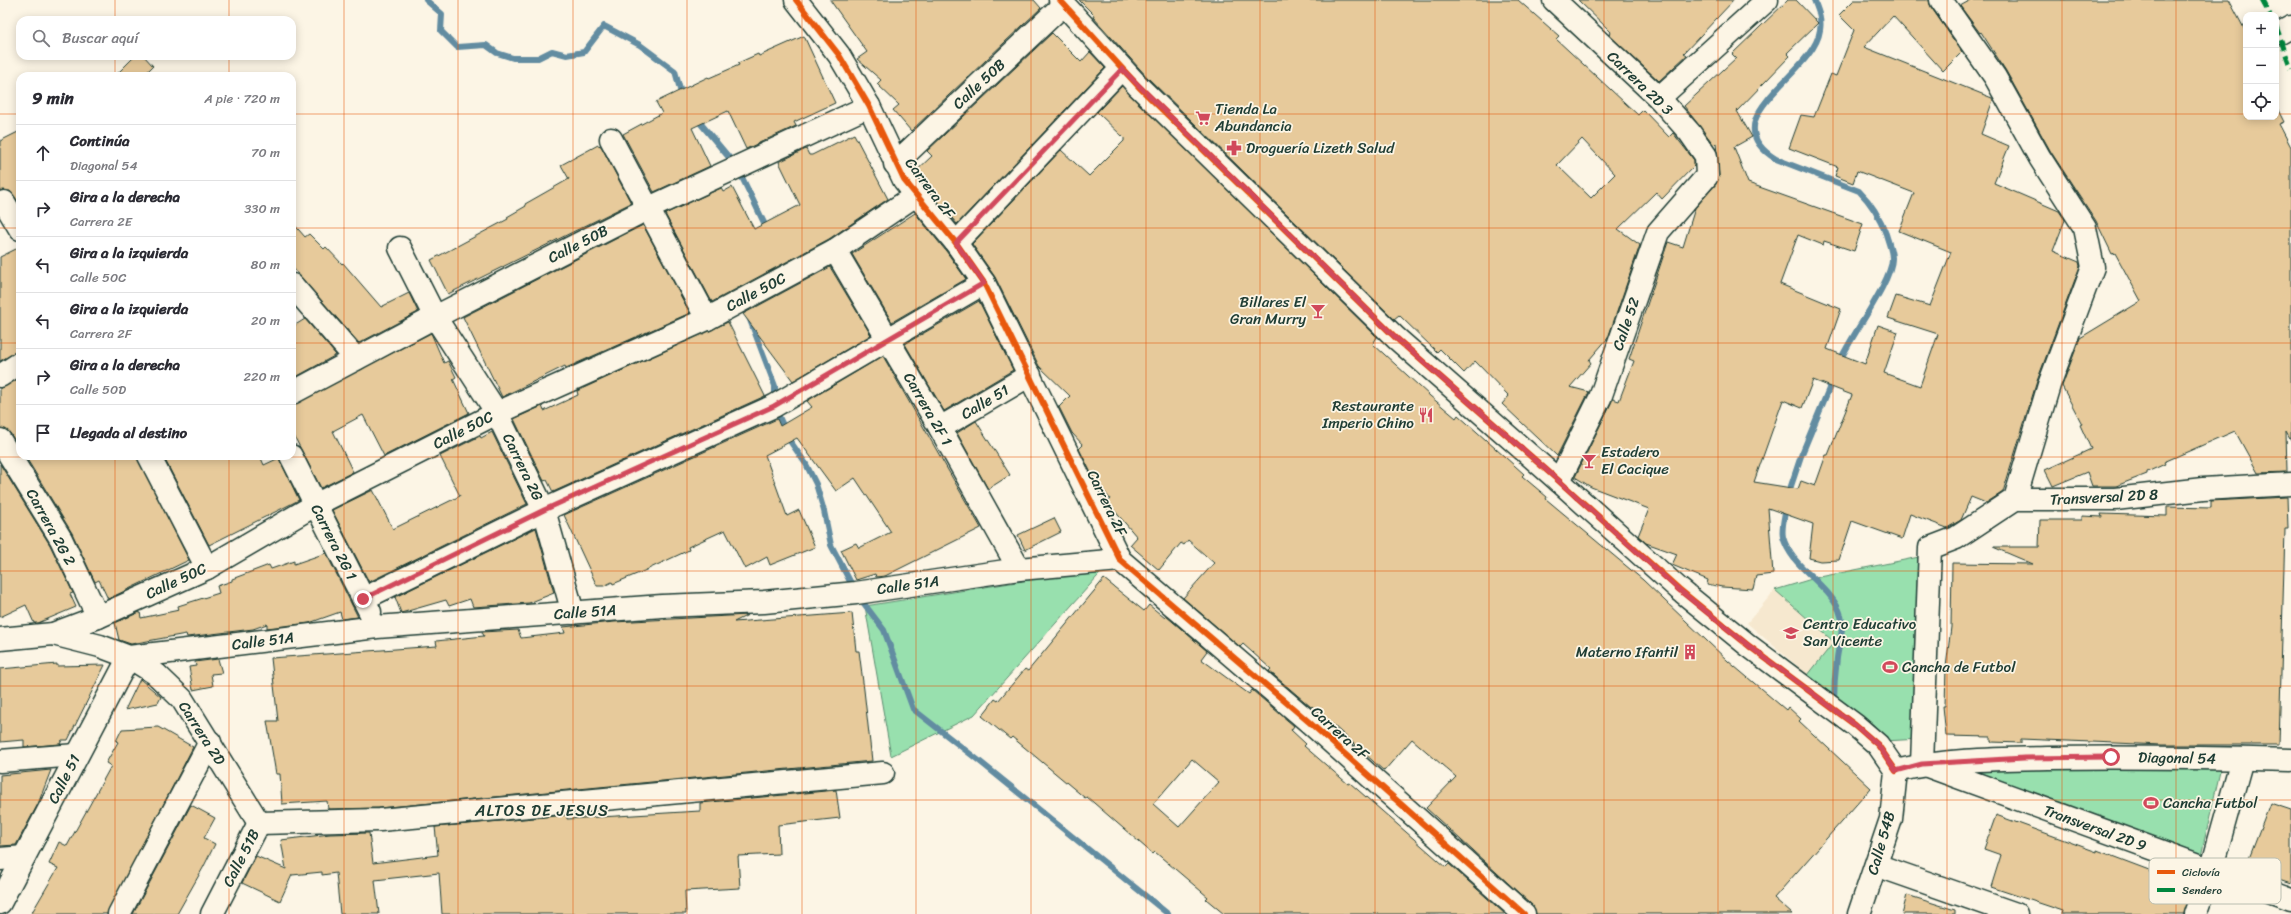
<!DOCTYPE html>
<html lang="es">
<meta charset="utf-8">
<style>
:root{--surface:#fff;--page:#f2f2f3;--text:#2b2b33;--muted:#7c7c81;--line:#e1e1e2}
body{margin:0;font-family:Sriracha,sans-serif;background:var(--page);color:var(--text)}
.controls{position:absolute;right:12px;top:12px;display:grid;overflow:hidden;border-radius:8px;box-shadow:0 2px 10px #0003}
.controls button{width:36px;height:36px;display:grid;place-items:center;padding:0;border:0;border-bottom:1px solid var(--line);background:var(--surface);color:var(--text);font:20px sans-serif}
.stop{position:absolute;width:12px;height:12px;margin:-9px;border:3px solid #d1495b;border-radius:50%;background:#fff}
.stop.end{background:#d1495b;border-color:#fff;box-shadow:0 1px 4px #0008}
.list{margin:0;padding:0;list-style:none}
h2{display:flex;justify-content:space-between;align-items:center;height:52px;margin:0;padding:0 16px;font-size:17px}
h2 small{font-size:13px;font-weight:400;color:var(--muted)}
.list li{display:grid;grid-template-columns:26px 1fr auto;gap:12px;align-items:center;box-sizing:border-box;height:56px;padding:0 16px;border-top:1px solid var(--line)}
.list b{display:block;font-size:15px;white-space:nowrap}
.list p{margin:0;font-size:13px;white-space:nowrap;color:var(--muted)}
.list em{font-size:13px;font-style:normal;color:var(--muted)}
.icon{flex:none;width:22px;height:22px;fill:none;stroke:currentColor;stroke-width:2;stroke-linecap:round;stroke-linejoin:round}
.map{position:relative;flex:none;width:2291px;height:914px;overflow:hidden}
.search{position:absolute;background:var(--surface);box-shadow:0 2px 10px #0003;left:16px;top:16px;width:280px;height:44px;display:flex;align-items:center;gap:10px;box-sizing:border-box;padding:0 14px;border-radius:12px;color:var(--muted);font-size:15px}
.panel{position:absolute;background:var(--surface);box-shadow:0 2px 10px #0003;left:16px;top:72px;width:280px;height:388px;border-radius:12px}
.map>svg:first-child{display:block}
.built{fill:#f6e8cf}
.green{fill:#98e0ae;stroke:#5c8e71}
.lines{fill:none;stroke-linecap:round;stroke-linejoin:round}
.stream{stroke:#628ca1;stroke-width:6}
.building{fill:#e7ca9b;stroke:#1f3d34;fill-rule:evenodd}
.street-casing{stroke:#1f3d34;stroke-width:25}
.secondary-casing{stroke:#1f3d34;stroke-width:25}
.street{stroke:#fcf5e5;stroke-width:22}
.secondary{stroke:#fcf5e5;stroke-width:22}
.quiet{stroke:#00873e;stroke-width:5;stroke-dasharray:10 5;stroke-linecap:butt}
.cycleway-casing{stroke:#fcf5e5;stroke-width:8}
.cycleway{stroke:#e8590c;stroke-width:6}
.route{stroke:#d1495b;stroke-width:5}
.grid{fill:none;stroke:#e8590c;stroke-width:1;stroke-opacity:0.55}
.labels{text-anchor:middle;stroke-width:3.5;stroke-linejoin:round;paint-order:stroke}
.street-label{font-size:15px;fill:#1f3d34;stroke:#fcf5e5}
.poi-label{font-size:15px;fill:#1f3d34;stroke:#fcf5e5;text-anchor:start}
.neighbourhood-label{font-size:16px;letter-spacing:1px;fill:#1f3d34;stroke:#fcf5e5}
.key{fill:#fcf5e5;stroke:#babeb0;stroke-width:1}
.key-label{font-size:11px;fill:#1f3d34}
</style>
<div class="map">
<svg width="2291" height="914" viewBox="0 0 2291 914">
<rect width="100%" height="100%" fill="#fcf5e5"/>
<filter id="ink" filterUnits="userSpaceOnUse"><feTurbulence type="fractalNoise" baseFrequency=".025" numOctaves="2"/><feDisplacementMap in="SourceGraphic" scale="8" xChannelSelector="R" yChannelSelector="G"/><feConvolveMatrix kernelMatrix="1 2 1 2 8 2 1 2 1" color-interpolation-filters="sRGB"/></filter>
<g filter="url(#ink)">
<path class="built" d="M1775,590L1834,642L1808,675L1747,623Z"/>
<g class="green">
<path d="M1924,556L1920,739L1884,741L1874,725L1808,675L1834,642L1775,590L1815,578Z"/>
<path d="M1105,568L974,715L891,756L865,606Z"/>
<path d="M2024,765L2221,767L2201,855L1965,771Z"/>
</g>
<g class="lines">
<g class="stream">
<path d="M426,0L442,14L441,31L457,47L486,45L497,53L513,58H538L552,51L567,55L584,52L604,26L640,45L675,71L682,97"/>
<path d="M1814,0C1818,10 1822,19 1820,30C1814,75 1709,118 1776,159L1859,191C1872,204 1880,217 1886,234C1888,242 1892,250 1892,258C1893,280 1850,337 1840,361"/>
<path d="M696,118L737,167L768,231"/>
<path d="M744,304L775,386V401"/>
<path d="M776,410L790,441L806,464L816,484L824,511L831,545L854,589"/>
<path d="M1788,495L1801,456L1833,379"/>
<path d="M1786,506C1785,516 1781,527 1783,537C1791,567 1826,582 1839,610C1846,625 1839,642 1837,658C1835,673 1834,689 1834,704"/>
<path d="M859,597L884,630L913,709L978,760L1168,914"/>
</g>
</g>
<g class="building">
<path d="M830,0H1034L1041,8L911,131L893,110L899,105L877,84L881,80L857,59L867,52Z"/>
<path d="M1079,0H1518L1559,36L1556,39L1638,115L1643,110L1669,137L1673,133L1694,160V166L1662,199L1656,192L1618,229L1640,245L1608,338L1589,360L1591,363L1570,387L1589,392L1557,456L1502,404L1509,396L1475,361L1464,373L1440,349L1437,352L1399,315L1394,319L1148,78L1093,17L1094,15ZM1582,139L1615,174L1591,198L1557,165Z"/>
<path d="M1578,0H1734L1684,53L1687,55L1659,81L1609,35L1611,32Z"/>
<path d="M1788,0H1796L1818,23L1787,53L1790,56L1737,111L1752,137L1734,147L1748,183L1863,224L1854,251L1824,241L1823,245L1798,235L1780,284L1841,309L1827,349L1865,364L1878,325L1898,332L1884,373L1920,386L1938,334L1888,318L1896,296L1930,306L1951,252L1899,231L1914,193L1857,171L1853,183L1835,176L1838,167L1789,148L1801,115L1814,117L1831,74L1836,76L1854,30L1839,15L1854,0H1929L1931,7L1962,52L1943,71L1893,16L1864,47L1992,98L1993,100L1981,134L2009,146L1994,183L2059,211L2065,220L2053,251L2079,262L2080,266L2037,381L2003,492L1986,503L1971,497L1961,520L1947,528L1910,514L1902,539L1852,521L1839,560L1820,561L1809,558L1813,524L1768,508L1773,574L1756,576L1753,589L1722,587L1707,584L1708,580L1672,565L1677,554L1646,543L1638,536L1649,509L1591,487L1575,477L1613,399L1619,401L1634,361L1629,359L1668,242L1683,247L1695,208L1716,184L1719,176L1716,143L1714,145L1684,106L1736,58L1732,54ZM1813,380L1852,395L1828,455H1826L1815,486L1801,481L1798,489L1754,482L1783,400L1802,408Z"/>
<path d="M1971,0H2229L2246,32V117H2276V106L2284,122L2279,124L2291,147V441L2286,432L2287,472L2258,473L2235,431L2164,462L2165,464L2147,472V474L2116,486H2092L2087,472L2053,486L2045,470L2091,449L2080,425L2082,424L2062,386L2080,338L2141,301L2115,253L2112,254L2096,221L2051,152L2006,71L1981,32L1980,33L1960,6Z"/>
<path d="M1052,33L1081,62L1090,52L1105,68L957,224L914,173L932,156L927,151Z"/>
<path d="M804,36L835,103L794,122L796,126L746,149L728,111L692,128L710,166L654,192L623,134L662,113L656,102L708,77L709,78L739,65L738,63L758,54L759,56Z"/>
<path d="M135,56H144L153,66L143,76H115Z"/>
<path d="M1122,86L1377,337L1373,344L1430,396L1456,418L1458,415L1524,474L1522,476L1547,497L1546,499L1643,580L1728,661L1786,710L1788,707L1801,719L1799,721L1871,788L1774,898L1792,914H1536L1532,905L1426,808L1456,777L1412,739L1384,771L1312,706L1311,707L1269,671L1271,669L1243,644L1240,647L1183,598L1214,563L1188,540L1184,545L1181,543L1159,570L1130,545L1137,537L1107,502L1110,499L1093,477L1079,449L1083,445L1072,433L1059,407L1070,396L1039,366L995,277L972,244L1061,150L1089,176L1124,141V138L1097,112Z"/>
<path d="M20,131V204L10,191H0V141Z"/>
<path d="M854,134L888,199L829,239L712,302L665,214L721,188L723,192L732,187L754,229L800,205L779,162L806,149L809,155H812Z"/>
<path d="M598,145L601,146L631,203L448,294L431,260L508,219L507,217L526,206L525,204L569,179L561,165Z"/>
<path d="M915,213L946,251L966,279L892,322L852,254Z"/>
<path d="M292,222L305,237L309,234L324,249L326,247L342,264L343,263L381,307L409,293L418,312L359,343L292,267Z"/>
<path d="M643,225L690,313L566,368L565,366L502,397L463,317Z"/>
<path d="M20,247V351L0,361V257Z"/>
<path d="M830,267L871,335L793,381L743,314Z"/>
<path d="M979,301L1013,370L944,411L905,344Z"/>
<path d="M305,319L336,355L294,378L292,375V327Z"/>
<path d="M728,322L765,396L553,492L547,480L544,481L514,419L542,406L544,411L578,395L577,391Z"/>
<path d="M431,333L444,363L448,361L456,377L453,379L469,413L384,456L363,415L333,431L353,472L321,488L292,432V405Z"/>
<path d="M883,356L981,528L885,576L876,577L875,574L856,580L841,550L856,543L859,548L891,532L855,478L836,491L797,438L765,455L787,516L799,510L815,547L770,565L767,557L745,569L725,530L688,547L689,550L644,571L613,584L612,582L604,586H597L564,515L777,419L780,426L812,407L807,401Z"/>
<path d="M20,378V449L10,433L0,428V388Z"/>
<path d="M976,421L1010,475L988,489L957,433Z"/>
<path d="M492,432L527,504L369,582L332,510L373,490L393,529L460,496L440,456L480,436L481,438Z"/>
<path d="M25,456H137L189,560L108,599L99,580L95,582L72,533Z"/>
<path d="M163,456H260L264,465L279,458L299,500L209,545Z"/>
<path d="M0,464L50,545L73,593L70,594L76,607L38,623H34L26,605L0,617Z"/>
<path d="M2287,497L2288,529H2285L2279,745H2162L2021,739V743L1991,742V737L1946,736L1943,706H1945L1946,667L1951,627L1952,563L2033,564L1993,547H2039L2040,520H2082V516L2102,517L2101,514L2167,516V507L2211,508V501Z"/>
<path d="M1054,518L1061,532L1025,550L1018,535Z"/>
<path d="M536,528L554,593L529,603L473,607L470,599L449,606L446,600L401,613L395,597Z"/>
<path d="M326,553L358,617L342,619L340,612L309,623L267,628V624L253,629L187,637L186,634L131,644L119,640L115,623L140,612L141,618L179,610L178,606L219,593L217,586L232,581V579L269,565L271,569L294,561V564Z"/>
<path d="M1104,579L1144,611L1149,605L1165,618L1166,616L1207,651L1201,659L1249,694L1252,690L1294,726L1291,730L1306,744L1304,746L1348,784L1350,783L1446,867L1449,864L1505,914H1224L1206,899L1208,897L1155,852L1153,854L1087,797L1085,798L1012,737L1010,739L982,716L995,699L998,701L1025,669L1028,671ZM1192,759L1219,782L1179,827L1153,804Z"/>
<path d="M852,613L856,651H859L864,690L872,761L379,808L328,809L327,801L282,804L280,774H276L267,721H278L271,658L437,646L436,641L484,636L482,632L518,630L521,638L565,633L563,627L614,622L748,615L734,622Z"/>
<path d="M218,659L222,673L211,674L213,686L193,690L189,667L196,666L195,662Z"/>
<path d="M57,664V666L105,665L68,740H62L60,744L24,747V740L0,742V669Z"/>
<path d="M140,679L161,697L158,703L125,710Z"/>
<path d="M158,727L193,747L107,914H31L58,868L49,864L59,842L67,846L88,808L111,766L106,763L118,742L116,741L122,729Z"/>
<path d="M51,770L38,804L16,845L0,846V775Z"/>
<path d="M836,790L840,818L778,825L779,854L738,856L740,888L685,891L686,914H442L439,873L375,880L379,914H340L336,873L322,875V872L292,875L280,901L242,883L256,856L286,869L281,840L330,834L369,833L373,863L438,855L435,827L567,815V819L700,811V803Z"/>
<path d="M2270,803L2291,810V883L2245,868Z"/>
<path d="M191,805L215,818L204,838L215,844L203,868L177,914H133Z"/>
<path d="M1996,815L2097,852V850L2150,870L2149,872L2192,884L2183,914H2062L2063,911L1991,887L2001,855L1984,849Z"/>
<path d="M1907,895L1955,910V914H1902Z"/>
</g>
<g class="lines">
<g class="street-casing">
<g id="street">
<path d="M796,0L839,55L869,106L904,180L956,243L984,283L1120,560L1309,722L1524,914"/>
<path d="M1554,0L1659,98L1690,133L1706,156L1707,176L1658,232L1600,398L1559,481"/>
<path d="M1941,0L1995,77L2040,158L2085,228L2093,267L2049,385L2015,499"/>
<path d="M2280,33L2291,27"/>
<path d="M1659,98L1767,0"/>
<path d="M611,139L707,319"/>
<path d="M895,164L1063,5"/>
<path d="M4,202L20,229"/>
<path d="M956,243L1121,69"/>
<path d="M400,248L435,317L497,413L544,510L573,613"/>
<path d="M835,250L940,428L1019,569"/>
<path d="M292,285L356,359"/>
<path d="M0,376L20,363"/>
<path d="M292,393L435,317L647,209L869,106"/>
<path d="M940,428L1030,375"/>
<path d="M0,440L61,539L98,617"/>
<path d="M149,456L207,568"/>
<path d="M291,456L370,612"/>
<path d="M2291,484L2203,489L2115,499H2015L1956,538L1930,548L1922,764L2291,899"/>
<path d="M363,599L544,510L774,406L984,283"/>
<path d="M53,634L100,646L129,657L377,627L662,606L764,602L856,593L1019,569L1120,560"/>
<path d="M0,639L53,634L98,617L207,568L315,505L497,413L707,319L835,250L916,195"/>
<path d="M0,761L76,755"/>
<path d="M1896,771C1945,759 1998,759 2048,758C2129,757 2210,758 2291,760"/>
<path d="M259,823L380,820L883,773"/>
<path d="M0,859L24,857"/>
<path d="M1876,865L2016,914"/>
<path d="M0,903L129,657L156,674L182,699L259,823"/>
<path d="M119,914L210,742"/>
<path d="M212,914L259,823"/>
<path d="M2195,914L2211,870L2242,759"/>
</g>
</g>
<g class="secondary-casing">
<path id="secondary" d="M1060,0L1139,87L1396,338L1559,481L1679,589L1749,646L1855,725L1878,745L1896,771L1891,819L1859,914"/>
</g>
<use href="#street" class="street"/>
<use href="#secondary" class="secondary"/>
<g class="quiet">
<path d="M2262,0L2270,15"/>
<path d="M2276,26L2291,69"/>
</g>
<g class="cycleway-casing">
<g id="cycleway">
<path d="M796,0L839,55L869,106L904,180L956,243L984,283L1120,560L1309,722L1524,914"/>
<path d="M1060,0L1139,87L1396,338L1559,481L1679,589L1749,646L1855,725L1878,745L1896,771"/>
</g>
</g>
<use href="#cycleway" class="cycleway"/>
</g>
</g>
<g class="lines" filter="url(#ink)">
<path class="route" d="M363,599L544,510L774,406L984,283L956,243L1122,69L1396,338L1559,481L1678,589L1749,646L1855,725L1878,745L1896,771L1922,764L2024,758L2111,757"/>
</g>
<path class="grid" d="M115,0V20M229,0V20M344,0V914M458,0V914M573,0V914M687,0V914M802,0V914M916,0V914M1031,0V914M1146,0V914M1260,0V914M1375,0V914M1489,0V914M1604,0V914M1718,0V914M1833,0V914M1947,0V914M2062,0V914M2176,0V914M115,56V76M229,56V76M0,114H20M292,114H2246M2276,114H2291M0,228H20M292,228H2291M0,343H20M292,343H2291M115,456V914M229,456V914M0,457H2291M0,571H2291M0,686H2291M0,800H2291"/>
<defs>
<g id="supermarket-bare" transform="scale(1.2)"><path d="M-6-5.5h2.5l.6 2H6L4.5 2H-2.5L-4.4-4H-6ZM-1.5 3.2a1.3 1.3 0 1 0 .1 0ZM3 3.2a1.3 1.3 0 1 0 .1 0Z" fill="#d1495b" stroke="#fcf5e5" stroke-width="2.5" paint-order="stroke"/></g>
<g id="pharmacy-bare" transform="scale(1.2)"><path d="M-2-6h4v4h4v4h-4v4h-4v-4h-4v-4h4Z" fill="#d1495b" stroke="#fcf5e5" stroke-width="2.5" paint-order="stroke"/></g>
<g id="bar-bare" transform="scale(1.2)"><path d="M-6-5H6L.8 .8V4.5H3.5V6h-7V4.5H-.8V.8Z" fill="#d1495b" stroke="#fcf5e5" stroke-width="2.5" paint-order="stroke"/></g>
<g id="restaurant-bare" transform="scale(1.2)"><path d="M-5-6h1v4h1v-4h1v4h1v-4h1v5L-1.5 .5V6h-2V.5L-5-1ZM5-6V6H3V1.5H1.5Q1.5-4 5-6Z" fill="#d1495b" stroke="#fcf5e5" stroke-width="2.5" paint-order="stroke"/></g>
<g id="school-bare" transform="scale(1.2)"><path d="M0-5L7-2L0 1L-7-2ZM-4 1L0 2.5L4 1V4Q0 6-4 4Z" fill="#d1495b" stroke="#fcf5e5" stroke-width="2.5" paint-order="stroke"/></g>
<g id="building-bare" transform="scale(1.2)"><path d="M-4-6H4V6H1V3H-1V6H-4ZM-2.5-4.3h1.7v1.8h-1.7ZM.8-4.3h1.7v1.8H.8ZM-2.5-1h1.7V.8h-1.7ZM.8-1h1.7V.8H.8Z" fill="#d1495b" stroke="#fcf5e5" stroke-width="2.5" paint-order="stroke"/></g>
<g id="stadium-bare" transform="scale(1.2)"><path d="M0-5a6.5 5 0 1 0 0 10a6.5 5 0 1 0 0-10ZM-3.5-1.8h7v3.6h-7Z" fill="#d1495b" stroke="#fcf5e5" stroke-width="2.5" paint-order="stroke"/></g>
</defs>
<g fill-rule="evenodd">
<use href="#supermarket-bare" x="1203" y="118"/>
<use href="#pharmacy-bare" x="1234" y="148"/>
<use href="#bar-bare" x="1318" y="311"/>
<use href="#restaurant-bare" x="1426" y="415"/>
<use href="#bar-bare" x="1589" y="461"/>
<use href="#school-bare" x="1791" y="633"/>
<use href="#building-bare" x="1690" y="652"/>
<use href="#stadium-bare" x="1890" y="667"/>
<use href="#stadium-bare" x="2151" y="803"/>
</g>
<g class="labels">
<g class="street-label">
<text transform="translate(1640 83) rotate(44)" y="5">Carrera 2D 3</text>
<text transform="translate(979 84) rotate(-43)" y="5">Calle 50B</text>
<text transform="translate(930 188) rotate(53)" y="5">Carrera 2F</text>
<text transform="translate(578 244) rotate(-27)" y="5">Calle 50B</text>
<text transform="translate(756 292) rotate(-28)" y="5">Calle 50C</text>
<text transform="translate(1626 324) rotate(-71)" y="5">Calle 52</text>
<text transform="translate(985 402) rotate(-31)" y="5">Calle 51</text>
<text transform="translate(928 409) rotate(60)" y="5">Carrera 2F 1</text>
<text transform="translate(463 430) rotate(-27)" y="5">Calle 50C</text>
<text transform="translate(523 467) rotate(64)" y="5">Carrera 2G</text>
<text transform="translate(2104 497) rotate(-3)" y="5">Transversal 2D 8</text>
<text transform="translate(1107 503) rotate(64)" y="5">Carrera 2F</text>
<text transform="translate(51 527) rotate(61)" y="5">Carrera 2G 2</text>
<text transform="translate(334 542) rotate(63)" y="5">Carrera 2G 1</text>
<text transform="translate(176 581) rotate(-25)" y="5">Calle 50C</text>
<text transform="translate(908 585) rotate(-8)" y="5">Calle 51A</text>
<text transform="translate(585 612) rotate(-4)" y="5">Calle 51A</text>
<text transform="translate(263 641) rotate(-7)" y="5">Calle 51A</text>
<text transform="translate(202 733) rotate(57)" y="5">Carrera 2D</text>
<text transform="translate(1340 733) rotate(42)" y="5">Carrera 2F</text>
<text transform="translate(2177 758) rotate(1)" y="5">Diagonal 54</text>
<text transform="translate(64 779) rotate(-63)" y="5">Calle 51</text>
<text transform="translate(2095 828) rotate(20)" y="5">Transversal 2D 9</text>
<text transform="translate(1881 843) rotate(-74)" y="5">Calle 54B</text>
<text transform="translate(241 858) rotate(-63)" y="5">Calle 51B</text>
</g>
<g class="poi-label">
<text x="1215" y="114">Tienda La<tspan x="1215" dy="17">Abundancia</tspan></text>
<text x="1246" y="153">Droguería Lizeth Salud</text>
<text x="1306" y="307" text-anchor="end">Billares El<tspan x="1306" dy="17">Gran Murry</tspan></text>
<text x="1414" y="411" text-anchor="end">Restaurante<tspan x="1414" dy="17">Imperio Chino</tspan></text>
<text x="1601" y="457">Estadero<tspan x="1601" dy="17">El Cacique</tspan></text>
<text x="1803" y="629">Centro Educativo<tspan x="1803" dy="17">San Vicente</tspan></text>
<text x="1678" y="657" text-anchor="end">Materno Ifantil</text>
<text x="1902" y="672">Cancha de Futbol</text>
<text x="2163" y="808">Cancha Futbol</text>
</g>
<g class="neighbourhood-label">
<text x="542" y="816">ALTOS DE JESUS</text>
</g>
</g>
<rect x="2149" y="858" width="132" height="46" rx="6" class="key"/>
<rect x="2157" y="870" width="18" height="4" fill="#e8590c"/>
<rect x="2157" y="888" width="18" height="4" fill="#00873e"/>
<g class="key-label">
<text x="2182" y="876">Ciclovía</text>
<text x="2182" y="894">Sendero</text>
</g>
</svg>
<div class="controls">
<button>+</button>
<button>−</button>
<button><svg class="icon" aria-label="locate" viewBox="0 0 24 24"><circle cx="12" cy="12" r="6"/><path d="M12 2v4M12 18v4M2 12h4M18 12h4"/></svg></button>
</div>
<div class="stop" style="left:2111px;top:757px"></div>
<div class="stop end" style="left:363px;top:599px"></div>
<div class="search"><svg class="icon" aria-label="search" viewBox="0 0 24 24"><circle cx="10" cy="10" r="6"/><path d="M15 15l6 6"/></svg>Buscar aquí</div>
<section class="panel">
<h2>9 min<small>A pie · 720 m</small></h2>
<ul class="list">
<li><svg class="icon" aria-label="ahead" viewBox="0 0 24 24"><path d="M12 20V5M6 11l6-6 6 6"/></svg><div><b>Continúa</b><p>Diagonal 54</p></div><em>70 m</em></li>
<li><svg class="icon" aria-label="right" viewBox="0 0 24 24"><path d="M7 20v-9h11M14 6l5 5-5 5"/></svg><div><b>Gira a la derecha</b><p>Carrera 2E</p></div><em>330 m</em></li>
<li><svg class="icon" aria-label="left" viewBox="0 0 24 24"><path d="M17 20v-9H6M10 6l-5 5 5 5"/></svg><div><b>Gira a la izquierda</b><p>Calle 50C</p></div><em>80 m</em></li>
<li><svg class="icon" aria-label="left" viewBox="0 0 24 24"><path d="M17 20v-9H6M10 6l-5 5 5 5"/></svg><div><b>Gira a la izquierda</b><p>Carrera 2F</p></div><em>20 m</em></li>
<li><svg class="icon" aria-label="right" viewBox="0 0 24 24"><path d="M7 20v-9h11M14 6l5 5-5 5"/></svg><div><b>Gira a la derecha</b><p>Calle 50D</p></div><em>220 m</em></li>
<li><svg class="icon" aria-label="arrive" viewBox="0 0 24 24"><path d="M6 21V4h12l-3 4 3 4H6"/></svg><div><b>Llegada al destino</b></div></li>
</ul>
</section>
</div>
